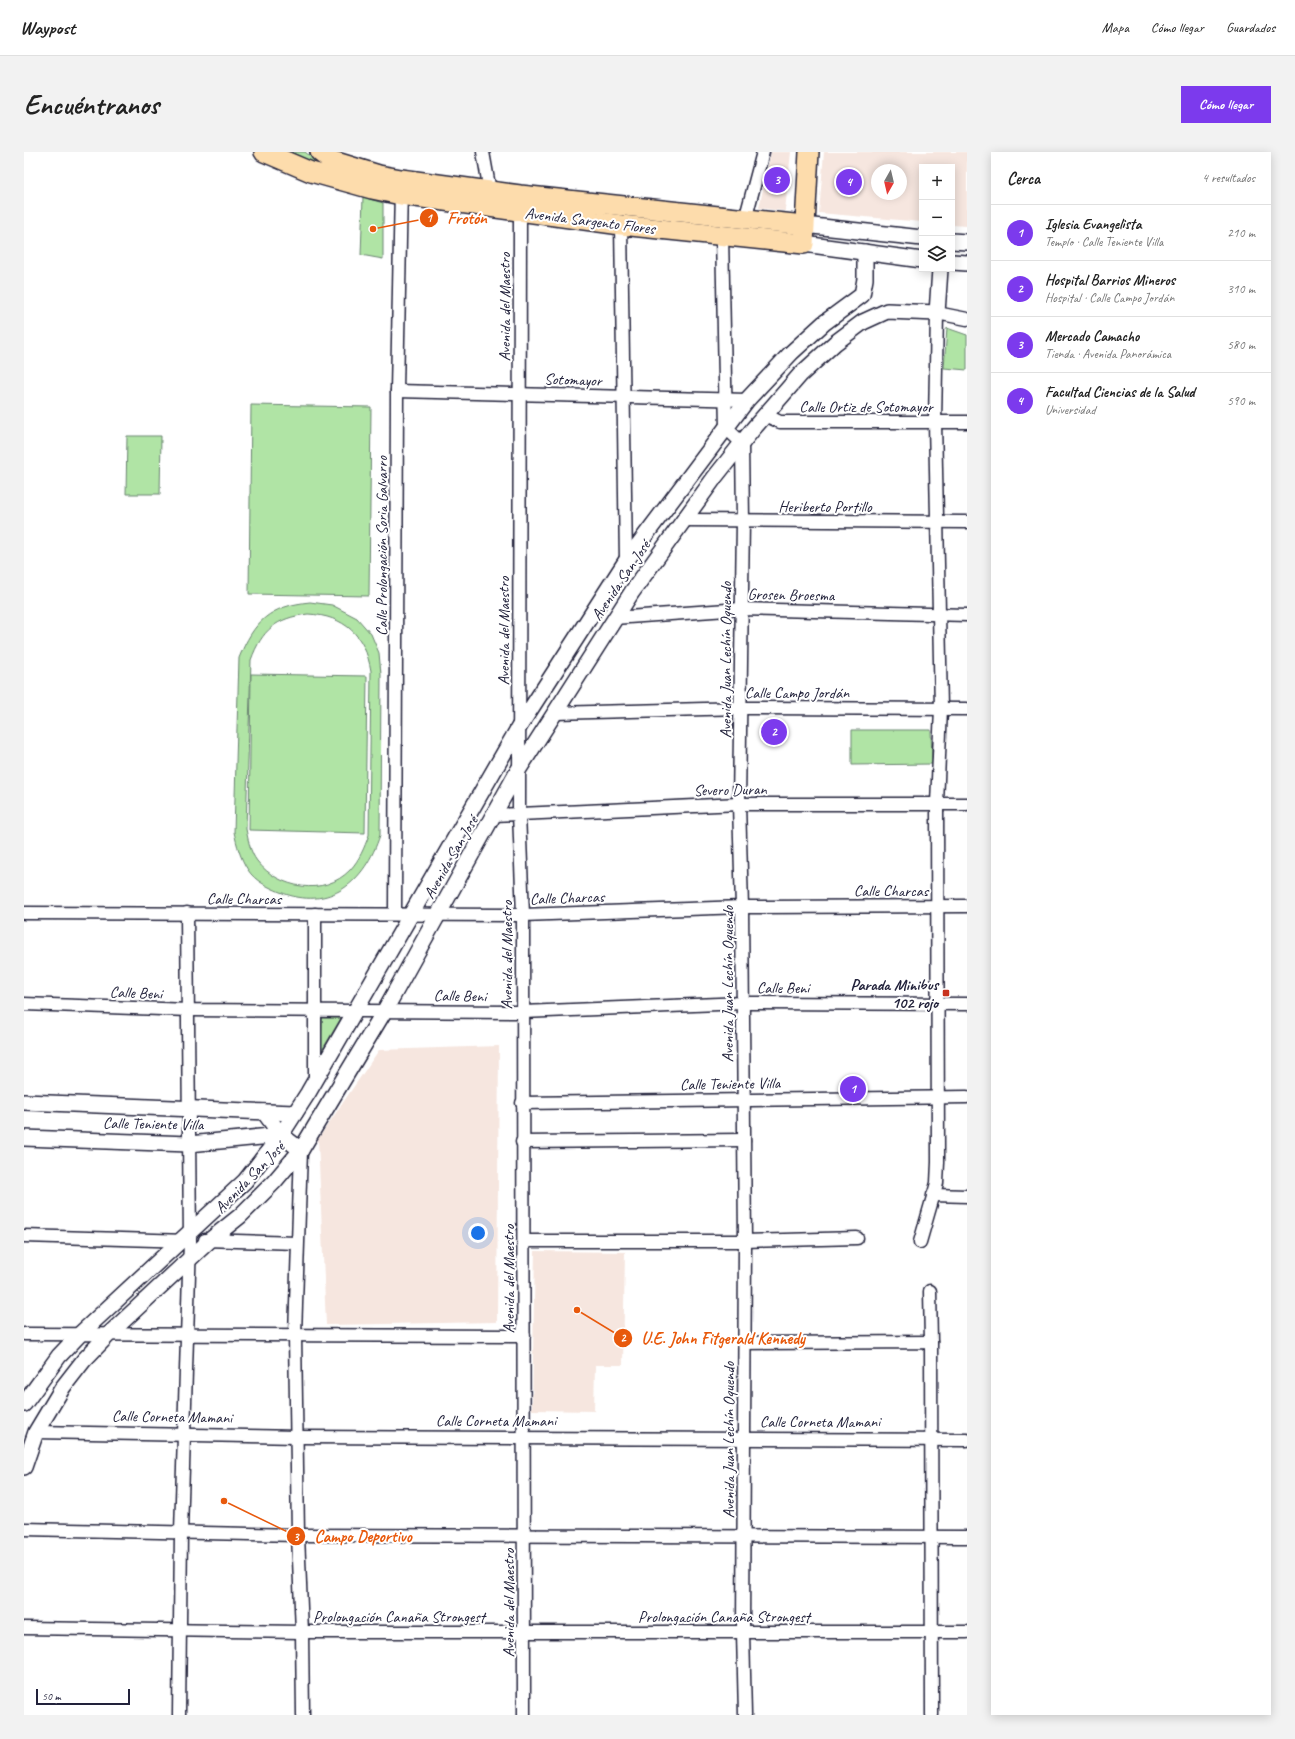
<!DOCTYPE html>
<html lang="es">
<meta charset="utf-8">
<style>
:root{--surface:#fff;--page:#f2f2f2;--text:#222;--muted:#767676;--line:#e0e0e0;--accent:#7c3aed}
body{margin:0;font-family:Caveat,sans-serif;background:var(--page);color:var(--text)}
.controls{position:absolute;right:12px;top:12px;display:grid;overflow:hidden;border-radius:0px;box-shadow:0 2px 10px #0003}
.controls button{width:36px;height:36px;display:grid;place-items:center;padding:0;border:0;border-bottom:1px solid var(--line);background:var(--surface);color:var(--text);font:20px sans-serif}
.compass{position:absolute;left:847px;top:12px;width:36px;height:36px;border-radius:50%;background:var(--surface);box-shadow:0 2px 10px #0003;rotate:188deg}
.scale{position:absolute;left:12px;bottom:10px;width:94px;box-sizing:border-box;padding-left:4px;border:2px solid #22223b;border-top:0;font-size:11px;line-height:14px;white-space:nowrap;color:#22223b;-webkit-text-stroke:3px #fff;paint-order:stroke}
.you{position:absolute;left:454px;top:1081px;width:14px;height:14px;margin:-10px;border:3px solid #fff;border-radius:50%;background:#1a73e8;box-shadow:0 0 0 6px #1a73e833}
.badge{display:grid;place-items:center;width:26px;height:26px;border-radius:50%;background:var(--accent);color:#fff;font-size:13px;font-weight:700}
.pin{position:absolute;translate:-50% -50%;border:2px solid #fff;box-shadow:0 1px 4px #0006}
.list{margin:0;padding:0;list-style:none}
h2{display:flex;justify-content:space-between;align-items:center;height:52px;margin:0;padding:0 16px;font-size:17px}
h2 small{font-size:13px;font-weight:400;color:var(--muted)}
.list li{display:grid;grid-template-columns:26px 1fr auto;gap:12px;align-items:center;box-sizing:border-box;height:56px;padding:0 16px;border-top:1px solid var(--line)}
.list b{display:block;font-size:15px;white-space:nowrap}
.list p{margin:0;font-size:13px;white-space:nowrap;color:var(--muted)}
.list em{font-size:13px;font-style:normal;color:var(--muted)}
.icon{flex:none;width:22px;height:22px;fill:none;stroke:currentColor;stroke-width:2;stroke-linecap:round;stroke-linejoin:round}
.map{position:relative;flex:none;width:943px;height:1563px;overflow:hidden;border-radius:0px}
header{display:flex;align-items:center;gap:24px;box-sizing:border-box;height:56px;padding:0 20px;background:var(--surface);border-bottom:1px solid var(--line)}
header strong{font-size:19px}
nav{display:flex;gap:22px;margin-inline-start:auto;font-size:14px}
.intro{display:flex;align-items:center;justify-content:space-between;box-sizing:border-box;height:96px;padding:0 24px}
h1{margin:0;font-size:28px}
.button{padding:10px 18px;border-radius:0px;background:var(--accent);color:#fff;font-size:14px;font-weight:700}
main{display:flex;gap:24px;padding:0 24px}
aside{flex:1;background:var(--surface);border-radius:0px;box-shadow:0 2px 10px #0003}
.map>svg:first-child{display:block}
.built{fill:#f6e6df;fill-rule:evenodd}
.green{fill:#b0e4a5;stroke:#698370;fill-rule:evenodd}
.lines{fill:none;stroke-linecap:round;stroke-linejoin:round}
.minor-casing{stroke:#22223b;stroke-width:15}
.tertiary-casing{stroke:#22223b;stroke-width:18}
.primary-casing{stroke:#22223b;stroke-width:22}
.minor{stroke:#fff;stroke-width:12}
.tertiary{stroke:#fff;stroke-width:15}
.primary{stroke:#fddcac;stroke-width:19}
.poi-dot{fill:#c8321e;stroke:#fff;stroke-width:1.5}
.labels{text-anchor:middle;stroke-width:4;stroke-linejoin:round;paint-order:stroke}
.street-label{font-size:16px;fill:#22223b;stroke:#fff}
.poi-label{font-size:16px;font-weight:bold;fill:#22223b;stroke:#fff;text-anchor:end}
.leader{fill:none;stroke:#e8590c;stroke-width:1.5}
.callout-dot{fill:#e8590c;stroke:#fff;stroke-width:1.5}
.mark-label{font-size:12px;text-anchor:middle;font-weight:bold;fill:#fff}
.callout-label{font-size:17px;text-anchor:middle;font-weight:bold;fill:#e8590c;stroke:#fff;stroke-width:4;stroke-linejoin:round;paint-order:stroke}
</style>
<header>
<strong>Waypost</strong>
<nav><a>Mapa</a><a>Cómo llegar</a><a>Guardados</a></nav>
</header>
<div class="intro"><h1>Encuéntranos</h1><a class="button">Cómo llegar</a></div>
<main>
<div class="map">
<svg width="943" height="1563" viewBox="0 0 943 1563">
<rect width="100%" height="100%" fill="#fff"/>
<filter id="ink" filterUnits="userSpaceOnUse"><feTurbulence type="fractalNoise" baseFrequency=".025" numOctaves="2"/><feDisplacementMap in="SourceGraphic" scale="8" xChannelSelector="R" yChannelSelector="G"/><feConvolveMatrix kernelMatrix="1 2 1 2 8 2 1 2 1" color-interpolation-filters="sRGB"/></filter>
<g filter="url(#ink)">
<g class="built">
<path d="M747,0H767L761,59L735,56Z"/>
<path d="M800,0H943V74L928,73V15H898V70L795,61ZM853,18H877V42H853Z"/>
<path d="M475,894L473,1170L302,1173L294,987L355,898Z"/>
<path d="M511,1099L601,1100L599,1213H571L570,1259L508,1258Z"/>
</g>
<g class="green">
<path d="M268,0H281L291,8L310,18L295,15L268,4Z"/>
<path d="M339,45L359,51V107L337,103Z"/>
<path d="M923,176L943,183V218L920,216Z"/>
<path d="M227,253L347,255L345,444L225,442Z"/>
<path d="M103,284H137L136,342H102Z"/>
<path d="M286,450L308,453L333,466L347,482L355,501L357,522L356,683C341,730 306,760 256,740C244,735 231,729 224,718C216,706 213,693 210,680L215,506C230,469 246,454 286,450ZM284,462C321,464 341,483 347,519L345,683C340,696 336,707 326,718C300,745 255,737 233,709C226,700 224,687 222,677L227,508C238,478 252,466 284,462Z"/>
<path d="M227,522L343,524L341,681L225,678Z"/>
<path d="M828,578H907L908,612L828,613Z"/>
<path d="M298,866H317L297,900Z"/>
</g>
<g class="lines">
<g class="minor-casing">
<g id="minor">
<path d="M459,0L467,45"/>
<path d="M496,52L495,661L499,763L500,1563"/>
<path d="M721,68L739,0"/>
<path d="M597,73L602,409"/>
<path d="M698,83L702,276L718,291L719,369L715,652L718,755L721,1089L719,1480L721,1563"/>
<path d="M373,239L723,248"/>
<path d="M741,263L756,270H943"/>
<path d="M659,368L943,370"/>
<path d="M590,466L717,457L943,463"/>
<path d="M531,561L718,556L943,557"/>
<path d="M471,663L715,652H943"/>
<path d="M0,761L499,763L718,755L943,754"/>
<path d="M291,762V928"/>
<path d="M371,762L373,239L377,36"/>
<path d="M0,852L165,858L499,860L719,851L943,852"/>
<path d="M498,951L943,945"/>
<path d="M498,990L720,988"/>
<path d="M277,998L271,1183L274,1383L278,1480L279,1563"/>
<path d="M909,1043L943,1044"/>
<path d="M0,1084L163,1089"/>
<path d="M181,1088L273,1091"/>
<path d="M500,1089H721L833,1086"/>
<path d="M896,1090L913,1031L914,1010L913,652L917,556L911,270L913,161L943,167"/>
<path d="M906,1139L907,1190"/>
<path d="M0,1182L500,1184"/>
<path d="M720,1191L907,1190L908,1563"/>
<path d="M12,1280L273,1285L943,1288"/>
<path d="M0,1377L274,1383L943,1385"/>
<path d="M0,1476L278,1480H943"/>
<path d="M155,1563L157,1380L166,1089L163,761"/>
</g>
</g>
<g class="tertiary-casing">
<g id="tertiary">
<path d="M780,73L898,86"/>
<path d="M928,89L943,90"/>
<path d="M780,92L898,108"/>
<path d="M928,110L943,111"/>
<path d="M0,950L271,961"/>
<path d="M240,960L257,983L277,998"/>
<path d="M0,986L165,992L257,983"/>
<path d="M0,1252L35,1204L55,1183L221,1029L257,983L284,941L495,575L602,409L723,248L767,201L800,171L838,143L841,127V100"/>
<path d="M0,1315L12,1280L39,1235L60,1208L84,1183L186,1088L216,1064L250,1030L277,998L361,858L495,617L608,440L691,325L729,277L776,223L811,191L839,170L863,159L913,161L916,117"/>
</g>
</g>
<g class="primary-casing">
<g id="primary">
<path d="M240,0L287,20L348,37L377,43L597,73L780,92L785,0"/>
<path d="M296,0L306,8L355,23L377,27L496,43L780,73"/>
</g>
</g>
<use href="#minor" class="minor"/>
<use href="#tertiary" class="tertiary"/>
<use href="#primary" class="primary"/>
</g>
</g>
<rect class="poi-dot" x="918" y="837" width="8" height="8" rx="2"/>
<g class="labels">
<g class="street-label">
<text transform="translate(566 68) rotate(7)" y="6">Avenida Sargento Flores</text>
<text transform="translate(480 155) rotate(-90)" y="6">Avenida del Maestro</text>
<text transform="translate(549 227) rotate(2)" y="6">Sotomayor</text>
<text x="842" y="260">Calle Ortiz de Sotomayor</text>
<text x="801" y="360">Heriberto Portillo</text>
<text transform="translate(357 394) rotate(-90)" y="6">Calle Prolongación Soria Galvarro</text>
<text transform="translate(596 428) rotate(-56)" y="6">Avenida San José</text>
<text transform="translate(767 442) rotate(1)" y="6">Grosen Broesma</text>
<text transform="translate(479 479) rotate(-90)" y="6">Avenida del Maestro</text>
<text transform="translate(701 508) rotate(-90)" y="6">Avenida Juan Lechín Oquendo</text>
<text x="773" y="546">Calle Campo Jordán</text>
<text transform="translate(706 637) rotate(-1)" y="6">Severo Duran</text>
<text transform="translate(426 705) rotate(-60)" y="6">Avenida San José</text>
<text x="867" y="744">Calle Charcas</text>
<text transform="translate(543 745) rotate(-2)" y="6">Calle Charcas</text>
<text x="220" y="752">Calle Charcas</text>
<text transform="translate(482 803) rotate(-90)" y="6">Avenida del Maestro</text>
<text transform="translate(703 832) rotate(-90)" y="6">Avenida Juan Lechín Oquendo</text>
<text x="759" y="841">Calle Beni</text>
<text transform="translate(112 840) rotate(2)" y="6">Calle Beni</text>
<text transform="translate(436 843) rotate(1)" y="6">Calle Beni</text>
<text transform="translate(706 931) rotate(-1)" y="6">Calle Teniente Villa</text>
<text transform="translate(129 971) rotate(1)" y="6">Calle Teniente Villa</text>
<text transform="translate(225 1025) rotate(-46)" y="6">Avenida San José</text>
<text transform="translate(484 1127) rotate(-90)" y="6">Avenida del Maestro</text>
<text transform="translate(148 1264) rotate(1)" y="6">Calle Corneta Mamani</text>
<text x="472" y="1274">Calle Corneta Mamani</text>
<text x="796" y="1275">Calle Corneta Mamani</text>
<text transform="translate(704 1288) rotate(-90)" y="6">Avenida Juan Lechín Oquendo</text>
<text transform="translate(484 1451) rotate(-90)" y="6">Avenida del Maestro</text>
<text x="375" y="1470">Prolongación Canaña Strongest</text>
<text x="700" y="1470">Prolongación Canaña Strongest</text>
</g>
<g class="poi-label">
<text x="914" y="838">Parada Minibus<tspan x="914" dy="18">102 rojo</tspan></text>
</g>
</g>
<path class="leader" d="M349 77L405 66M553 1158L599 1186M200 1349L272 1384"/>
<g class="callout-dot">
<circle cx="349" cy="77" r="4"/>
<circle cx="553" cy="1158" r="4"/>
<circle cx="200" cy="1349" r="4"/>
<circle cx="405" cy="66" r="10"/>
<circle cx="599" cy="1186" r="10"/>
<circle cx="272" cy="1384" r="10"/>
</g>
<g class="mark-label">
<text x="405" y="70">1</text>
<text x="599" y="1190">2</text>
<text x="272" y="1389">3</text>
</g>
<g class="callout-label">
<text x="443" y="72">Frotón</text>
<text x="699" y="1192">U.E. John Fitgerald Kennedy</text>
<text x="339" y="1390">Campo Deportivo</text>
</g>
</svg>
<div class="controls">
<button>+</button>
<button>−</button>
<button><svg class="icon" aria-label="layers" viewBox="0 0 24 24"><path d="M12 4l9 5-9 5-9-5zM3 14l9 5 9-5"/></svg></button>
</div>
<svg class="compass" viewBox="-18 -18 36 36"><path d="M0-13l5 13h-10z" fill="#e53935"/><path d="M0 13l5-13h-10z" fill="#767676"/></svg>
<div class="scale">50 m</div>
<div class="you"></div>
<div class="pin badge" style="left:829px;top:937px">1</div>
<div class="pin badge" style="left:750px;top:580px">2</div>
<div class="pin badge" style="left:753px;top:28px">3</div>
<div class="pin badge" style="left:825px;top:30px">4</div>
</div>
<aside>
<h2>Cerca<small>4 resultados</small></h2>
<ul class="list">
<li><span class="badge">1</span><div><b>Iglesia Evangelista</b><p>Templo · Calle Teniente Villa</p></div><em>210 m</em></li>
<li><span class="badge">2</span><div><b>Hospital Barrios Mineros</b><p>Hospital · Calle Campo Jordán</p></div><em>310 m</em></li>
<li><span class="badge">3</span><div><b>Mercado Camacho</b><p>Tienda · Avenida Panorámica</p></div><em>580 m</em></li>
<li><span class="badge">4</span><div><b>Facultad Ciencias de la Salud</b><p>Universidad</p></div><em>590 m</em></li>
</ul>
</aside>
</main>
